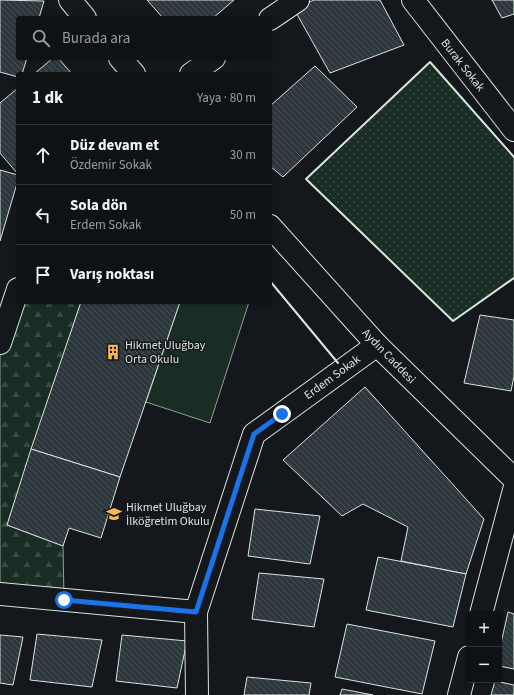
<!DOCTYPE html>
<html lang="tr">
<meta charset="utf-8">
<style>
:root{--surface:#0f1215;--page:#1d2022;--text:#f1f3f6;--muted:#9b9ea0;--line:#2f3234}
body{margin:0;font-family:"Source Sans 3",sans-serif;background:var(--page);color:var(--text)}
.controls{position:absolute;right:12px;bottom:12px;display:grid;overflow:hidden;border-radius:4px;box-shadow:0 1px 3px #0004}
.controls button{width:36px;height:36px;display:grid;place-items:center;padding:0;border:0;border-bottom:1px solid var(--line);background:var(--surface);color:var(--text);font:20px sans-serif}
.stop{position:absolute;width:12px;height:12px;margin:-9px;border:3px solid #1a73e8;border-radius:50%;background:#fff}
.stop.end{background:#1a73e8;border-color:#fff;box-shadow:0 1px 4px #0008}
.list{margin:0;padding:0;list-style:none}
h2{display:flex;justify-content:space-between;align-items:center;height:52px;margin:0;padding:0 16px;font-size:17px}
h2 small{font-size:13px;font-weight:400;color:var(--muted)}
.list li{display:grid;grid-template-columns:26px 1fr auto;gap:12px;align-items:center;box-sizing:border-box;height:60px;padding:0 16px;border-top:1px solid var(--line)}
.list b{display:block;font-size:15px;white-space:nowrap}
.list p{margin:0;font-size:13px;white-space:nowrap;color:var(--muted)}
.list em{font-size:13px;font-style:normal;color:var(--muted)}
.icon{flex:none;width:22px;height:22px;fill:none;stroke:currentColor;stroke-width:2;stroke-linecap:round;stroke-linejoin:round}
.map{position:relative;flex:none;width:514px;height:695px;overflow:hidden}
.search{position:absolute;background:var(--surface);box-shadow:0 1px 3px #0004;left:16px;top:16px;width:256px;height:44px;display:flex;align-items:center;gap:10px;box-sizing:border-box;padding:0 14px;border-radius:4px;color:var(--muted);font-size:15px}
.panel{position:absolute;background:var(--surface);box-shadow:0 1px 3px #0004;left:16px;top:72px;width:256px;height:232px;border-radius:4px}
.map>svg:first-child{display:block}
.forest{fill:url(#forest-firs);stroke:#939e99}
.park{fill:#1a2d24;stroke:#939e99}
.garden{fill:url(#garden-dots);stroke:#939e99}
.building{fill:url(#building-back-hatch);stroke:#d8e6dc}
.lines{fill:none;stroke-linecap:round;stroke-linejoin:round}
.minor-casing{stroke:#d8e6dc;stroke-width:24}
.tertiary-casing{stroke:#d8e6dc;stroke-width:24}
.minor{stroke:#14181c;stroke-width:22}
.tertiary{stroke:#14181c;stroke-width:22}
.wall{stroke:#d8e6dc;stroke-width:2}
.route{stroke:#1a73e8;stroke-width:5}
.labels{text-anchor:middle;stroke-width:3;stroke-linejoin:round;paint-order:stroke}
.street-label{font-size:12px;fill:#d8e6dc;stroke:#14181c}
.poi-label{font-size:12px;fill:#d8e6dc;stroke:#14181c;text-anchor:start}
</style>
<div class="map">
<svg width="514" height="695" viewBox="0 0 514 695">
<defs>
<pattern id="forest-firs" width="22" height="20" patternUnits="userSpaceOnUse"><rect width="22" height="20" fill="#1a2d24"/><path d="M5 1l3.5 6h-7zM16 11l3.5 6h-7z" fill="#3b4b43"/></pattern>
<pattern id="garden-dots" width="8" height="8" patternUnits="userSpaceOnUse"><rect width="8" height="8" fill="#1a2d24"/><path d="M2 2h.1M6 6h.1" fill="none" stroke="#3b4b43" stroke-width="1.8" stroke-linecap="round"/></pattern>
<pattern id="building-back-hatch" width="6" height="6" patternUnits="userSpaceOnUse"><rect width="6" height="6" fill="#2c363c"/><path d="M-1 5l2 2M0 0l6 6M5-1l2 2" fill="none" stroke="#4a5358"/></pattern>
</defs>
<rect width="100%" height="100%" fill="#14181c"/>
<path class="forest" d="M18,302H81L7,525L63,546L64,600L0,594V343Z"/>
<path class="park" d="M180,302H249L210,423L146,402Z"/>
<path class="garden" d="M430,62L514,157V278L453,321L306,179Z"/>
<g class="building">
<path d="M0,0L44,1L39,18H18V58H27L22,74H18V77L0,72Z"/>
<path d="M147,0H234L213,18H163Z"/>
<path d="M314,0H380L404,45L330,73L294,9Z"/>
<path d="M492,0H514V14L502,18Z"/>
<path d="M53,58H58L72,74H34Z"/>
<path d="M315,66L357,107L283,177L270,166V106Z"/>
<path d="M18,88V172L17,173L0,153V103Z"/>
<path d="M0,170L18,175V180L0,241Z"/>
<path d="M81,302H180L120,477L31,449Z"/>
<path d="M480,315L514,320V376L511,391L464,383Z"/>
<path d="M365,387L484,519L466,574L401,561L408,527L363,504L342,516L283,460Z"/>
<path d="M31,449L120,477L101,538L69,528L63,546L7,525Z"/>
<path d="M255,509L320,516L310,564L248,556Z"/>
<path d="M378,557L466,574L453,627L366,610Z"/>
<path d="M259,573L324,579L314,627L252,619Z"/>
<path d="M508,612L514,614V669L499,666V652Z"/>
<path d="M347,624L435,641L422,694L335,677Z"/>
<path d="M37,634L102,640L92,687L30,680Z"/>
<path d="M0,635L23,637L13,685L0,683Z"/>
<path d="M122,635L187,641L177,688L116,681Z"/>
<path d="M247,677L311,683L309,695H244Z"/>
<path d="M495,681L514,685V695H491Z"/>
<path d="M342,689L373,695H340Z"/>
</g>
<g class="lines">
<g class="minor-casing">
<g id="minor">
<path d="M413,0L514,130"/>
<path d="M270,19L298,0"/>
<path d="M191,74L214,58"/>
<path d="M0,343L18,289"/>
<path d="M0,594L196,612"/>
<path d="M481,614L514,490"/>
<path d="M197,695L196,612L254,434L377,345"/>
<path d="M459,695L469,657"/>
</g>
</g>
<g class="tertiary-casing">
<g id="tertiary">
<path d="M70,0L85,18"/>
<path d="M120,58L134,74"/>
<path d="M270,226L377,345L514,479"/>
</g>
</g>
<use href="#minor" class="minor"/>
<use href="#tertiary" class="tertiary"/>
<g class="wall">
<path d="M514,157L430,62L306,179L453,321L514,278"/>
<path d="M270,281L338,363"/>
</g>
</g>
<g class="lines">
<path class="route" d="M64,600L196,612L254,434L282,414"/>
</g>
<defs>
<g id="building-bare" transform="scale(1.2)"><path d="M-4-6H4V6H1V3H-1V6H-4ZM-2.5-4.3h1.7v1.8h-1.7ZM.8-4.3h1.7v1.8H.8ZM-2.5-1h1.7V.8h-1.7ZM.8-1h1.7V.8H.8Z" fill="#ffb74d" stroke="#14181c" stroke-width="2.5" paint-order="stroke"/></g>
<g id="school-bare" transform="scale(1.2)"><path d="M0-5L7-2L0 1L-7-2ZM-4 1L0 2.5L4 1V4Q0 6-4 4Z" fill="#ffb74d" stroke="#14181c" stroke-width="2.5" paint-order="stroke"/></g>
</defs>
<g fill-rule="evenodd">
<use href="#building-bare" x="113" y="352"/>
<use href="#school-bare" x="114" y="514"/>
</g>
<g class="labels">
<g class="street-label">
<text transform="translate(463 65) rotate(52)" y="4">Burak Sokak</text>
<text transform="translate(389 356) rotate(46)" y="4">Aydın Caddesi</text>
<text transform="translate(332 377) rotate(-36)" y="4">Erdem Sokak</text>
</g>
<g class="poi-label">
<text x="125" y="349">Hikmet Uluğbay<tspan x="125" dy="14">Orta Okulu</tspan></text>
<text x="126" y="511">Hikmet Uluğbay<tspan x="126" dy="14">İlköğretim Okulu</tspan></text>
</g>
</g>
</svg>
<div class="controls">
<button>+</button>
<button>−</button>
</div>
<div class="stop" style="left:64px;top:600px"></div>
<div class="stop end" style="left:282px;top:414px"></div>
<div class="search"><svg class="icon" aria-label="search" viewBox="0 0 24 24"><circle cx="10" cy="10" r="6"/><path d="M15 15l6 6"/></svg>Burada ara</div>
<section class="panel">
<h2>1 dk<small>Yaya · 80 m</small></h2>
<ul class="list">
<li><svg class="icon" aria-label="ahead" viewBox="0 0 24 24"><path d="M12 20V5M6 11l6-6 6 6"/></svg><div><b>Düz devam et</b><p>Özdemir Sokak</p></div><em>30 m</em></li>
<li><svg class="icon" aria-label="left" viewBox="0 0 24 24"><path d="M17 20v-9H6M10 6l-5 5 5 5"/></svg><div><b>Sola dön</b><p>Erdem Sokak</p></div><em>50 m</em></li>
<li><svg class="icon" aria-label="arrive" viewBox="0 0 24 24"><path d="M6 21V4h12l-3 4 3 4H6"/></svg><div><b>Varış noktası</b></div></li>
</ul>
</section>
</div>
